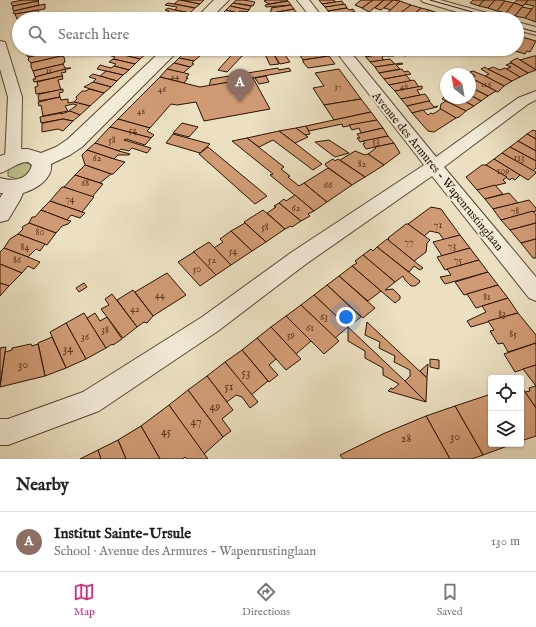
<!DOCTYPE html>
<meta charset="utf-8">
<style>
:root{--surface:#fff;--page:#f6f6f6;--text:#222;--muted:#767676;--line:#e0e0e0;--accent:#db2777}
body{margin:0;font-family:"IM FELL English",serif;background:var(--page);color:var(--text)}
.controls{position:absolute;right:12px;bottom:12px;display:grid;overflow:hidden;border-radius:4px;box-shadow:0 1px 3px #0004}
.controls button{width:36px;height:36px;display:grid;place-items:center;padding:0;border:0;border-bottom:1px solid var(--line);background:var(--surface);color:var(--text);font:20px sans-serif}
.compass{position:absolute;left:440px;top:68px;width:36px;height:36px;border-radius:50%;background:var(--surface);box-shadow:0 1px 3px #0004;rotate:329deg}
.you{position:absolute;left:346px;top:317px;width:14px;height:14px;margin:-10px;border:3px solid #fff;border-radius:50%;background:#1a73e8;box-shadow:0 0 0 6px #1a73e833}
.badge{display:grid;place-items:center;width:26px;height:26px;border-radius:50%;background:var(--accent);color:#fff;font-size:13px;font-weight:700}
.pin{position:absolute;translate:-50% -33px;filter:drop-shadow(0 1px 2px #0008)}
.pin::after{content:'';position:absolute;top:21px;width:14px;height:12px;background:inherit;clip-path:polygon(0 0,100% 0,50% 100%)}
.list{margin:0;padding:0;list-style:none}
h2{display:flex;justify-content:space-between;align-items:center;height:52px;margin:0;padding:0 16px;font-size:17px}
h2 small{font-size:13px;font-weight:400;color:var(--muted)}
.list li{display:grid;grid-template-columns:26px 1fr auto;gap:12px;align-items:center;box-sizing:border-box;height:60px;padding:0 16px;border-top:1px solid var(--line)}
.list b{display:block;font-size:15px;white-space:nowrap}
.list p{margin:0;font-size:13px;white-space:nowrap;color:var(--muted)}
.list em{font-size:13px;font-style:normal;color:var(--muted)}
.icon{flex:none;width:22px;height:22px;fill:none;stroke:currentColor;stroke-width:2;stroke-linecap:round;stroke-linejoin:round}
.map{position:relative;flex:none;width:536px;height:459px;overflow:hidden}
.search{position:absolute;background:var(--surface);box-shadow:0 1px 3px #0004;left:12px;right:12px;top:12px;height:44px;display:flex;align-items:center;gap:10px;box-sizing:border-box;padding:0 14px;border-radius:22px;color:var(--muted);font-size:15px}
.sheet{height:112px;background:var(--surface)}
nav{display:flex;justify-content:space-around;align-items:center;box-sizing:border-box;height:56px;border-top:1px solid var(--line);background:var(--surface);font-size:11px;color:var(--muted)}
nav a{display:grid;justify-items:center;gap:2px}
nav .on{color:var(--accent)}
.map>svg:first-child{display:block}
.green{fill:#bec08e;stroke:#746947}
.building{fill:#d09b74;stroke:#2a1200}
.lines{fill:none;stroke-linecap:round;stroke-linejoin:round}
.minor-casing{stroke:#5a4630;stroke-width:2}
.tertiary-casing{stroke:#5a4630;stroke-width:2}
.minor{fill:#f2ebd7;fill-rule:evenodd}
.tertiary{fill:#f2ebd7;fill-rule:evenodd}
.tram{stroke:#2a1200;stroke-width:1}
.labels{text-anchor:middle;stroke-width:4;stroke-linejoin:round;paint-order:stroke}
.far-number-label{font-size:9px;fill:#54341d}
.number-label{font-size:10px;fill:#54341d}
.street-label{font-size:12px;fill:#2a1200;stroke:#f2ebd7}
.near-number-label{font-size:12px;fill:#54341d}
</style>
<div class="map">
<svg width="536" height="459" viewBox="0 0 536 459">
<rect width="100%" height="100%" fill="#ebe0c1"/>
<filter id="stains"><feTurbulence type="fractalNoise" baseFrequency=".005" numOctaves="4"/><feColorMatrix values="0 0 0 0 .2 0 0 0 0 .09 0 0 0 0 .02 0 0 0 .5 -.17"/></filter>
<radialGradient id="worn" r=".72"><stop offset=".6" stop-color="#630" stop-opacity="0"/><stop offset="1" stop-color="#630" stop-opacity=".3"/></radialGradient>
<path class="green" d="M24,162L29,164L32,167L28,175L17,179L8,176V169L12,166Z"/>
<g class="building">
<path d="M24,0H38L39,1L13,6L11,4L12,2Z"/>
<path d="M179,0H181L200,4L195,8L174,4Z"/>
<path d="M181,0H204L200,4Z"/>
<path d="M236,0H244L255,2L253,6L233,3Z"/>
<path d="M267,0H287L288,1L269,4L264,1Z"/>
<path d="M319,0H334L336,2L322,4Z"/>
<path d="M361,0H373L362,8L355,5Z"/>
<path d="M373,0H384L369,12L362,8Z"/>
<path d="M384,0H393L381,10L375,8Z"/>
<path d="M393,0L400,1L391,10L384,8Z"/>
<path d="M473,0H484L479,6L470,3Z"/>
<path d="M484,0H495L488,8L479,6Z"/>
<path d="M495,0H501L505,1L497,11L488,8Z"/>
<path d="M517,0H528L523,6L514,3Z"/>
<path d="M528,0H536V22L525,18L534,6L525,4Z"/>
<path d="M38,1L39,5L14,11L12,8H13V6Z"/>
<path d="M288,1L291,5L266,7L265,5Z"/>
<path d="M342,1L344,5L325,7L322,4Z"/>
<path d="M400,1L411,5L394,19H387L390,16L385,15Z"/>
<path d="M505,1L514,3L506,13L497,11Z"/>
<path d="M168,3L174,4L195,8L190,13L175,10L177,7L165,5Z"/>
<path d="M233,3L251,6L249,10L230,6Z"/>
<path d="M514,3L523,6L515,16L506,13Z"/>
<path d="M45,4V9L15,14L13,13L14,11Z"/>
<path d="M345,4L347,8L328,11L325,7Z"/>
<path d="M291,5L294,9L272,13L270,11L272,10L271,8Z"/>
<path d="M411,5L421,8L410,18L399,14Z"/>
<path d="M230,6L249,10L247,12L240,11L238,13L226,10Z"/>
<path d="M522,7L532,9L525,18L515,16Z"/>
<path d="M168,8L175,10L190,13L186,17L166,13L169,11L165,10Z"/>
<path d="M347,8L349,10L353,9L355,12L331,15L328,11Z"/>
<path d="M421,8L429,10L420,19L411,17Z"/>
<path d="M294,9L297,13L276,17L272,13Z"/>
<path d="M38,10L40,15L17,19L15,14Z"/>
<path d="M226,10L238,13L244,14L240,18L222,14Z"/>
<path d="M429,10L438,13L432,19H420Z"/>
<path d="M353,12L355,14L349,15L350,17L338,19H334L331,15Z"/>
<path d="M166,13L186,17L183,19L162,17Z"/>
<path d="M297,13L300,18L272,19L271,18Z"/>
<path d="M438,13L447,15L443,19H432Z"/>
<path d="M42,14L43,18L19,19L40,15Z"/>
<path d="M222,14L240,18L246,19H217Z"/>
<path d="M522,37L536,41L530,52L527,51L525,54L515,51L518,48L517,43Z"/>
<path d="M41,49H57L58,51L29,57L27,56V52Z"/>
<path d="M113,49H125L146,54L140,59L109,52Z"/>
<path d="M125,49H151L146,54Z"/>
<path d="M188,49H205L201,55L185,52Z"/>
<path d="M220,49H232L236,50L233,53L219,50Z"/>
<path d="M242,49H271L279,64L270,65L264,52H259L245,54L242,56L227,72L218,70L236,50Z"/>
<path d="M296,49H324L329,56L303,60Z"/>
<path d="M376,49H399L400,51L366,57L362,52Z"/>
<path d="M410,49H435L437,50L404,56L399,51Z"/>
<path d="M62,50V56L31,63L28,60L29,57Z"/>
<path d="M111,52L140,59L135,64L113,59L115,57L108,55Z"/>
<path d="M185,52L201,55L194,61L179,58Z"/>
<path d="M283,52L290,62L280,64L273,53Z"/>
<path d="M391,52L394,56H383L382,58L384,60L370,62L366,57Z"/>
<path d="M61,56L64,57L65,62L63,63V64L33,71L31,67V63Z"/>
<path d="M329,56L335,64L308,68L303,62V60Z"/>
<path d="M534,56H536V70L520,60Z"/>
<path d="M179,58L194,61L192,63L194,64L190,67L174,63Z"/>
<path d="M517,58L536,70L528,73L510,62Z"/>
<path d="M113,59L135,64L129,70L114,66L116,64L109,62Z"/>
<path d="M390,59L395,64L375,67L370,62Z"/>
<path d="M174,63L190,67L183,73L167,69Z"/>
<path d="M402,63L403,64L396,65L400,69L379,73L375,67Z"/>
<path d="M511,63L528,73L520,77L506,69L511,67L506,65Z"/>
<path d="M63,64L65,68H71L35,77L33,71Z"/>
<path d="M100,65L111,68L114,66L129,70L123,75L97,69Z"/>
<path d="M485,67L488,69L512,81L504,86L485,76L489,74L481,69Z"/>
<path d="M493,67L500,70L505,68L520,77L512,81L488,69Z"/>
<path d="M278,68L279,70L289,68L291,71L209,86L211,79Z"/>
<path d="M65,69L66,72L61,73L63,76L34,82L33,79H36L35,77Z"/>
<path d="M167,69L189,74L186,78H188L184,83L160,77Z"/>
<path d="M339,69L361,99L324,105L313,88L324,86L315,73Z"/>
<path d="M402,69L404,72L408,71L411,74L384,79L379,73Z"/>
<path d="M106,71L123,75L117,81L100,76Z"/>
<path d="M473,71L485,76L504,86L498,92L496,91L471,78L475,76L470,72Z"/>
<path d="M93,74L100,76L117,81L111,87L93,82L96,79L89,77Z"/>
<path d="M406,75L411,81L389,85L384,79Z"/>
<path d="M62,76L63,79L58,80L61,90L36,94L35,87L38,86L37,82Z"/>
<path d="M266,76L269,82L259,84L255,78Z"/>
<path d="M160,77L200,87L253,78L270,109L204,121L196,102L177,105L171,104L150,128L118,119Z"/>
<path d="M470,78H471L496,91L488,96L470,87Z"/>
<path d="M414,80L419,87L395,91L389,85Z"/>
<path d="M93,82L111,87L104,93L84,87Z"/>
<path d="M422,86V89L417,90L420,95L401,99L395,91Z"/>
<path d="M470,87L488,96L481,101L470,95Z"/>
<path d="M63,89V92L59,93L60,97L39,101L38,95L40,94Z"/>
<path d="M89,89L104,93L90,106L74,102L77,99L76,97L82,91H86Z"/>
<path d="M425,94L430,101L407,106L401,99Z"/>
<path d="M446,95V98H459L474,106L466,111L442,99Z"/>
<path d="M470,95L481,101L474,106L459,98H470Z"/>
<path d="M60,97L61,100L68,99V103L74,102L90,106L80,115L69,111L77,105L73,104L65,106L68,111L43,116L41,105L39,106L38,102Z"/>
<path d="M361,99L371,112L334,120L324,105Z"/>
<path d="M429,101L434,107L438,106L437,107L412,113L407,106Z"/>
<path d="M446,101L466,111L459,117L456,118L440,109L441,104Z"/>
<path d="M441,109L456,118L434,132L428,131L412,113L423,110L428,115L431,113L433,114Z"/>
<path d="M70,111L80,115L73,121L63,119L41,123L40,117L61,113V114Z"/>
<path d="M371,112L377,120L343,127L342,124L309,131L306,126Z"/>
<path d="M63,119L73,121L63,131L58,129L42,132V124L43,123Z"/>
<path d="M118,119L150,128L147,131L154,135L151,138L110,127Z"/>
<path d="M377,120L383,128L361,133L359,128L352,130L349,125Z"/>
<path d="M182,123L198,127L189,137L173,133Z"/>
<path d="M306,126L310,134L305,135L296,128Z"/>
<path d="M110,127L151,138L145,145L126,139L124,140L151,148L147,153L132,148L129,151L121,149L119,151L95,143Z"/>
<path d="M296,128L308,137L295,143L279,131Z"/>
<path d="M383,128L388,136L360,142L357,138H360L357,134Z"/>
<path d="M533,130L536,131V139L527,134Z"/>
<path d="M279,131L295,143L322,164L313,170L273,140L259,147L247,138Z"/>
<path d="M173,134L210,144L200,153L166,143Z"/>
<path d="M527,134L536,139V151L518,141Z"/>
<path d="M388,136L394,143L366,149L363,144L365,143L363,141Z"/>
<path d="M247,138L284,167L281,169L290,176L288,177L299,186L304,183L327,202L314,211L270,175L273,174L232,141Z"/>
<path d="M329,140L349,153L335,157L315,142Z"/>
<path d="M518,141L536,151V161L510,147Z"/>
<path d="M95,143L119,151L130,154L129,155H118L114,159L87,150Z"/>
<path d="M394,143L400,153L384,165L368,154L376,148L375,147Z"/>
<path d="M208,147L267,196L255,204L199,154Z"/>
<path d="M510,147L536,161V168L533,171L502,153Z"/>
<path d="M87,150L114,159L125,162L113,174H111L85,165L82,155Z"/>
<path d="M355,151L365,155L368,154L384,165L365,177L340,160Z"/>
<path d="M502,153L536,172V173L528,180L494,159Z"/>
<path d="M333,159L335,161L338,159L365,177L352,185L326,166L325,164Z"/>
<path d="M494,159L520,175L515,180L512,178L510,180L486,165Z"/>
<path d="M85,165L111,174L100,183L75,175Z"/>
<path d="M482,165H486L507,177L503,180L506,183L477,190L466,177Z"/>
<path d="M328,168L352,185L327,202L304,183Z"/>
<path d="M75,175L100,183L103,184L92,197L64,187Z"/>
<path d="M495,185L503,194L485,199L477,190Z"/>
<path d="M62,187H64L94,197L82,212L50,201Z"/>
<path d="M509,193L518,203L493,209L485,199Z"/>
<path d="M295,195L314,211L308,214L310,216L301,221L279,203L284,199L286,201Z"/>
<path d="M529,200L536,208V211L501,220L493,209Z"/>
<path d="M50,201L82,212L85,213L80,218L71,215L67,220L41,210Z"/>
<path d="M279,203L301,221L292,227L291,226L285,229L267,213L276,207L274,206Z"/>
<path d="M431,207L441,209L460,235L444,240L439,233L430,231L424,236L408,224Z"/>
<path d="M41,210L67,220L71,221L68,224L62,226L56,233L29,223L32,217H35Z"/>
<path d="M263,210L285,229L266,242L244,222Z"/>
<path d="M533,211L536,215V223L510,230L501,220Z"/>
<path d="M29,223L56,233L47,245L18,234L23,229L22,227Z"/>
<path d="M245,223L266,242L252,251L231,231Z"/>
<path d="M536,223V239L521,243L510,230Z"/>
<path d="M406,224H408L430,240L427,243L426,252L414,261L388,240L389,239L388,238Z"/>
<path d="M231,231L252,251L231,265L214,248L223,242L220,239Z"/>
<path d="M18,234L45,244L40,251L36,249L28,257L4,248L10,239Z"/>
<path d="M460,235L470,248L442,256L433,242Z"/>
<path d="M387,239L414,261L423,268L420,270L414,266L409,272L377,247Z"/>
<path d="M536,239V258H533L521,243Z"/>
<path d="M209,242L231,265L216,275L193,252Z"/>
<path d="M377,247L420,281L419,283L415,286H411L405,280L403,276L395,282L363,255L371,249L373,251Z"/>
<path d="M4,248L28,257L40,262L34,269L28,266L22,273L0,264V252Z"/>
<path d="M470,248L479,260L445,270L437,257Z"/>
<path d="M194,252L216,275L200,286L178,262Z"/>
<path d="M363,255L395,282L385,290L393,289L400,296V299L395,303L352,266L357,263L355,261Z"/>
<path d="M479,260L488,272L445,284L440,277L451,275L447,269Z"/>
<path d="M0,264L22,273L9,286L0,283Z"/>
<path d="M352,266L381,291L368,301L339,276Z"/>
<path d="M488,272L498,285L464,295L455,282Z"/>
<path d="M167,273L186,295L153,316L135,292Z"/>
<path d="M339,276L375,308L363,318L327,285Z"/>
<path d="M0,283L9,286L0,296Z"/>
<path d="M84,283L87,287L79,292L76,288Z"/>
<path d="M327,285L361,317L348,327L314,295Z"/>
<path d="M498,285L508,298L476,308L467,294Z"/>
<path d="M133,290L153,316L147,323L144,322L137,327L117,300Z"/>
<path d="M112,294L137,327L123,338L122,337L101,309L109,305L105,299Z"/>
<path d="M314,295L348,327L335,338L301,305Z"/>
<path d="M508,298L518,313L471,327L467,321L486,312L482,306Z"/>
<path d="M301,305L339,341L324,354L286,316Z"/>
<path d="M84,313L106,348L86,359L66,323Z"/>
<path d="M95,313L100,321L107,317L122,339L113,345L112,344L106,348L87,318Z"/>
<path d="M518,313L536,335V343L508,352L503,343L498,344L490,331L494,330L488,321Z"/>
<path d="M286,316L311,341L296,354L271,327Z"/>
<path d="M367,322L427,378L426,402L405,381L410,376V370L394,362L395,356L379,348L380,342L365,335Z"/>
<path d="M66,323L86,359L66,368L50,332Z"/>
<path d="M271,327L301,359L286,370L257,338Z"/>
<path d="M348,327L405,381L426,402L388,391L391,388L393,389L399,384L383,375V368L365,358V351L348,341Z"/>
<path d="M52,337L66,368L45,376L38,343Z"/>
<path d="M257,338L276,359L269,365L278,375L269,382L242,350Z"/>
<path d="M536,343V365L515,372L504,354Z"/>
<path d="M31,344L32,346L38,344L45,376L0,387L5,352L12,350V348Z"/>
<path d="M6,347L5,352L0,385V348Z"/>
<path d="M242,350L268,381L251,395L225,362Z"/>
<path d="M430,359L439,360V369L430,367Z"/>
<path d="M225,362L258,402L250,408L242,397L236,395L227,402L207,376Z"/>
<path d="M428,364L427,378L420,371Z"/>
<path d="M536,365V408L525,392L530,391L529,388L536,386L523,369Z"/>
<path d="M207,376L233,410L222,419L231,431L223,437L188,390Z"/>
<path d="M521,386L536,408V436L521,441Z"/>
<path d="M188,390L223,437L204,454L169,405Z"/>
<path d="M491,394V444H513L483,455L455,406Z"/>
<path d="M169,405L192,437L208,459H187L185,457L183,459H160L141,426Z"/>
<path d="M455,406L483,455L472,459H450L426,416Z"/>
<path d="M426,416L450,459H343L340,455L385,433Z"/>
<path d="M141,426L160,459H126L118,440Z"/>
<path d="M118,440L126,459H101L98,450Z"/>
<path d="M98,450L101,459H80Z"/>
</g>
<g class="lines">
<g class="minor-casing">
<g id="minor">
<path d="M297,0H309L324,19H312Z"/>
<path d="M421,0H440L498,16L500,19H481L423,2Z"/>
<path d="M517,22L536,27V35L517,30Z"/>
<path d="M0,41L5,42L6,45L22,97L21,158L19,162L13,164L7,162L5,158L8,97L0,69Z"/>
<path d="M334,49H348L436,157L518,98L536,91V100L528,104L444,167L536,277V301L529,298L432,176L306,264L218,331L99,411L8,445H0V419H8L83,392L202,317L292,252L424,165Z"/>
</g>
</g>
<g class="tertiary-casing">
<g id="tertiary">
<path d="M214,0H229L210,19H195Z"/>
<path d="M163,49H180L82,147L70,155L51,164C53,179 36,189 23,193L20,200L8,220L0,222V198L3,193H0V178C13,182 28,180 32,165L28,162C17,162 10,170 0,173V156L22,149H28L41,153L56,147L68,139Z"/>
</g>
</g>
<use href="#minor" class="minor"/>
<use href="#tertiary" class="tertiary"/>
<g class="tram">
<path d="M430,0L497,19"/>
<path d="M517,27L536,32"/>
</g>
</g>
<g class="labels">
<g class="far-number-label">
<text x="49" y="73">15</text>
<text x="175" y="79">44</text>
<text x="486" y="87">116</text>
<text x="338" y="89">37</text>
<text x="404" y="89">48</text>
<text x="162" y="92">46</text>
<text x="141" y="114">48</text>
</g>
<g class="number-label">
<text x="133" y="133">54</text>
<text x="112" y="143">58</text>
<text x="376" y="144">53</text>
<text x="97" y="161">62</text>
<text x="519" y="161">113</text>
<text x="362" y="167">82</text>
<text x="503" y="174">109</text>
<text x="85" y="186">68</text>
<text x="328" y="188">66</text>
<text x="70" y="202">74</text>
<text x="296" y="211">62</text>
<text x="515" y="214">78</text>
<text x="438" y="228">71</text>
<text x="265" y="230">58</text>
<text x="40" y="235">80</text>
<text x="409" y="245">77</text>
<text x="452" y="249">73</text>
<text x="25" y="250">84</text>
<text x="233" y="254">54</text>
<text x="17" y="263">86</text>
<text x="212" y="263">52</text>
<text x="458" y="263">75</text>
<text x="197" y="272">50</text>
<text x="160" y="298">44</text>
<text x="487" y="300">81</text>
<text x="135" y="312">42</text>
<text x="502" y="317">83</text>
<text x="324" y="320">63</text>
<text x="310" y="331">61</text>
<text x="105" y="333">38</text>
<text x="513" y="337">85</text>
<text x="291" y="338">59</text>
<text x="85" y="340">36</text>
</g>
<g class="street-label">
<text transform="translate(438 171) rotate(51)" y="4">Avenue des Armures - Wapenrustinglaan</text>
</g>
<g class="near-number-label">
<text x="68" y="352">34</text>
<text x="23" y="368">30</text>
<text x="246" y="376">53</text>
<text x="229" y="390">51</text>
<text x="215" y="410">49</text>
<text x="196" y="425">47</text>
<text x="166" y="435">45</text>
<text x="455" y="440">30</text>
<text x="406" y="442">28</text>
</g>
</g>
<rect width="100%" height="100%" filter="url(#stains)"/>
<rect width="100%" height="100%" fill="url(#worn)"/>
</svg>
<div class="controls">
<button><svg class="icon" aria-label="locate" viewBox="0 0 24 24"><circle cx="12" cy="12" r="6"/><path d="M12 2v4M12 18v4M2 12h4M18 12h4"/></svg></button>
<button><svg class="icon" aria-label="layers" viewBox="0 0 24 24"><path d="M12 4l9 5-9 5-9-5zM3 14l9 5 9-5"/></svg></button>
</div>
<svg class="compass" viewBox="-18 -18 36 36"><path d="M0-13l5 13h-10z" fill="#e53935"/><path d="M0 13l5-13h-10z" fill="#767676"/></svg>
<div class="you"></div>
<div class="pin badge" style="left:240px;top:102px;background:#8d6e63">A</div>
<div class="search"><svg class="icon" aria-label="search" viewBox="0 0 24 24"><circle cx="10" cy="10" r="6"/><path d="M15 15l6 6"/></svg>Search here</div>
</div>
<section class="sheet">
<h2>Nearby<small></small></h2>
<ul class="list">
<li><span class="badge" style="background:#8d6e63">A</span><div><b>Institut Sainte-Ursule</b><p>School · Avenue des Armures - Wapenrustinglaan</p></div><em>130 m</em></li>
</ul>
</section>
<nav>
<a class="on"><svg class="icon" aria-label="map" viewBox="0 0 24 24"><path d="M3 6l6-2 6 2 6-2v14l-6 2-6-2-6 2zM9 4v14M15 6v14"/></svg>Map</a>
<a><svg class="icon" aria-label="directions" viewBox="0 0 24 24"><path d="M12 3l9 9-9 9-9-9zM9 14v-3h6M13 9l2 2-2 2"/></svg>Directions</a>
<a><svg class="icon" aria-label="saved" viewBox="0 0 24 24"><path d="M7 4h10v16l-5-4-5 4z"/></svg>Saved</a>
</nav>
